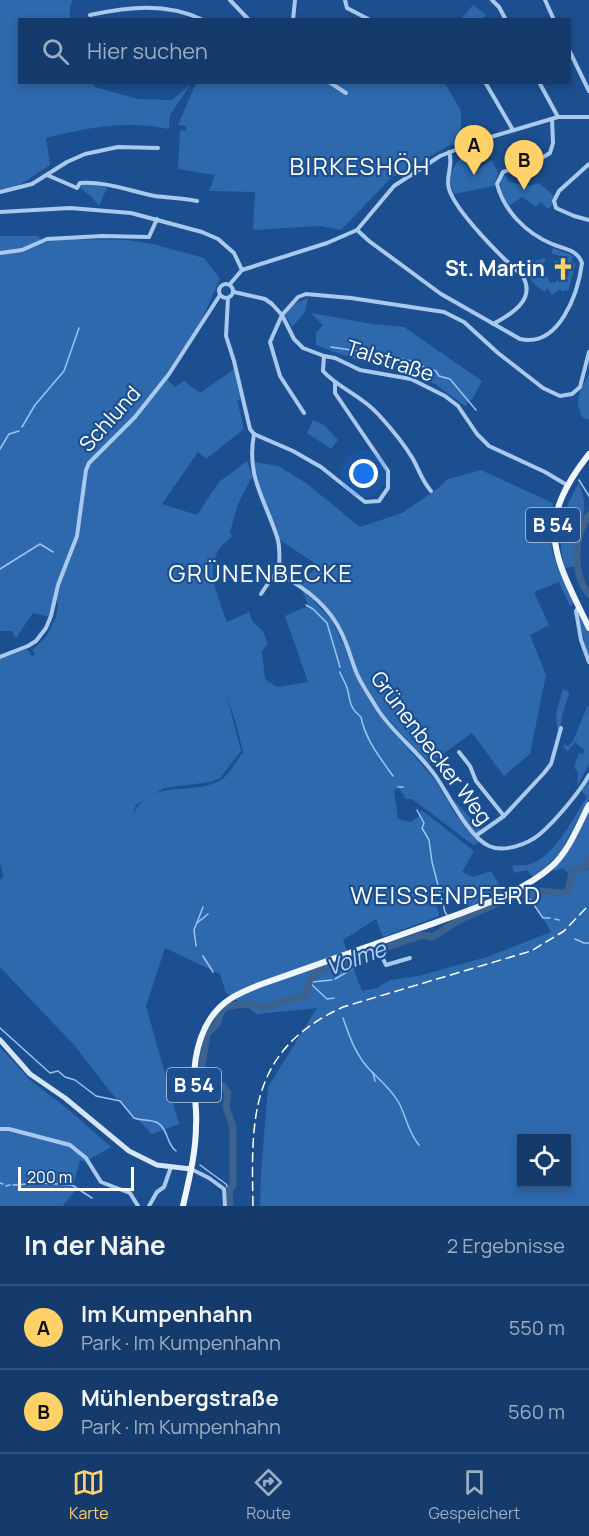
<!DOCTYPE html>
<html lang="de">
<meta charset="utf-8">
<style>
:root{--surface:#143b6b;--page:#1d4271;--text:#f1f3f6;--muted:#9dadc1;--line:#33557e;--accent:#ffd166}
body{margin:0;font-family:Manrope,sans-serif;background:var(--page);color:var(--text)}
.controls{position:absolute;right:18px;bottom:18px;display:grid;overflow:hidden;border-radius:0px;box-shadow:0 3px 9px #0003}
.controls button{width:54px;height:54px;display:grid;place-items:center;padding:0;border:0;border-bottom:2px solid var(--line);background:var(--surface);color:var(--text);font:30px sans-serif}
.scale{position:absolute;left:18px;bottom:15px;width:116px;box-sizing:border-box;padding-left:6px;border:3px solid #fff;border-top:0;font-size:16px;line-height:21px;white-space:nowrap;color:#fff;-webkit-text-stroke:4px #1b4f8f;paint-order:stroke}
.you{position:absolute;left:364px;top:474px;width:21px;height:21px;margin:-15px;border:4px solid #fff;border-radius:50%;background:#1a73e8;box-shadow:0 0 0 9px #1a73e833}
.badge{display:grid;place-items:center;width:39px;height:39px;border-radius:50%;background:var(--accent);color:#111;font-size:20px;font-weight:700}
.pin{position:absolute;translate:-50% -50px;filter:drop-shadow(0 2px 3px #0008)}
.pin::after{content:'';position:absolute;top:32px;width:21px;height:18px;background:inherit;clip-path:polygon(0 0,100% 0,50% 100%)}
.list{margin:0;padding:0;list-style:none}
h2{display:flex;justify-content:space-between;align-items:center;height:78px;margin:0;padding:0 24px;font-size:26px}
h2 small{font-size:20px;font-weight:400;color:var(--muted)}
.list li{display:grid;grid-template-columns:39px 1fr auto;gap:18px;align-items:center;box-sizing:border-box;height:84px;padding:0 24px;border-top:2px solid var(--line)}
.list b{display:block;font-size:22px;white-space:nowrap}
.list p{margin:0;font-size:20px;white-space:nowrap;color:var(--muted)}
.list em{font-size:20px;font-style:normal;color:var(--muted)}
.icon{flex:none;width:33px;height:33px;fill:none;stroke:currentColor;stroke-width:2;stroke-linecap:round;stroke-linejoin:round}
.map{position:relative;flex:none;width:589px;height:1206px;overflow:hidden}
.search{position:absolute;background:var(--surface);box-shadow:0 3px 9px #0003;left:18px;right:18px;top:18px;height:66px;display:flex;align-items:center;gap:15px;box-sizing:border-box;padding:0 21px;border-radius:0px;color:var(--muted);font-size:22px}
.sheet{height:246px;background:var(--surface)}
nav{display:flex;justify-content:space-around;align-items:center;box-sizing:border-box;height:84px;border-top:2px solid var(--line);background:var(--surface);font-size:16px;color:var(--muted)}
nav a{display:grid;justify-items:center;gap:3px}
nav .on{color:var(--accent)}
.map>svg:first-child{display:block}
.green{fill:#2e69ad;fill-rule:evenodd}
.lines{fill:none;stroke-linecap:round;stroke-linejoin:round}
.stream{stroke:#9cc4f0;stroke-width:1.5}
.river{stroke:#3c6290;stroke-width:7}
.street{stroke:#a9c9ee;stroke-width:4}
.secondary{stroke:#d6e6fa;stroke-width:5}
.primary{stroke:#f0f6ff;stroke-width:6}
.rail{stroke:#fff;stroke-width:1.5;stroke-dasharray:10 4.5;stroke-linecap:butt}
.labels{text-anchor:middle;stroke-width:4.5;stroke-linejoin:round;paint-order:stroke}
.shield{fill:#1b4f8f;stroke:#bbcadd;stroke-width:1.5}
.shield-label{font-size:20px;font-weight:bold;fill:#fff}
.poi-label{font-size:21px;font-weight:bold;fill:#fff;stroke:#1b4f8f;text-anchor:end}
.street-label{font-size:21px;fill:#fff;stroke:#1b4f8f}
.water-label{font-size:22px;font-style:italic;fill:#b5d3f5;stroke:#1b4f8f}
.quarter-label{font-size:24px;letter-spacing:1.5px;fill:#fff;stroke:#1b4f8f}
</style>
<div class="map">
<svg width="589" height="1206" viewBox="0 0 589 1206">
<rect width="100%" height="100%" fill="#1b4f8f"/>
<g class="green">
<path d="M0,0H73L70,6V19L20,20V82L93,83L95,87L138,99L172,100L190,85L170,115L169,129C126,120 87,128 46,138L50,165L15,188L0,190Z"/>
<path d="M473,5L486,15L482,19H461Z"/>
<path d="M196,83H445L461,111V143L450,145L391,178L341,230L320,226L253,230L255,192L209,191L215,175L178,169L180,130L186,131V126L178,125Z"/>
<path d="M462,156L475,171L492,160L498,173L494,186L454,194C447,178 451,169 462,156Z"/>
<path d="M505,175L509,182L528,186L539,183L553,195L552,205L548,209L540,202L536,207L522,197L509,206C504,196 495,185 505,175Z"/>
<path d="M94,184L107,188L99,206L92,197L80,188L82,185Z"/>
<path d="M0,236H38L43,243L60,239L127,240L153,244L204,258L220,279L202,319L166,378L175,387L184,381L200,393L234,369L241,401L237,400L244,429L206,459L198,452L162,504L197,515L219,482L247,461L253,478L250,480L238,504L230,532L232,536C226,542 218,548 216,555C207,576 220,602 227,622L249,612L253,622L263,631L268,644L262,651L265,679L277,687L308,682L285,616L306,607L308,604L301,588L331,619L345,647L356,676L377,713L436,781L455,814L479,842L474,845L468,841L412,799H406L399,788L394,790L398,819L411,822L418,817L421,810L428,815L474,851L462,872L473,877L491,871L503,891L469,907L467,901L453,889L435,897L439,916L383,937L376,919L343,940L362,991L377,988L390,980L418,976L487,957L551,932L528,892C544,887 556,896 570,889L572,877L563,868L556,871L553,869L589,810V862L576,869L581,872L589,869V1206H260L261,1172L268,1087L317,1008L257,1014L226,993L220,974L165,948L146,1006L179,1124L152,1134L112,1094L74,1045L0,967V879L4,877L0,864V659L27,649L32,657L35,654L32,650L46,637L56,617L58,606L56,594L74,547L87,471L90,464L135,415L88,463L76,535L56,585L50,617L33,613L16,638L12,631H0ZM226,693L237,727L243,752C236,761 229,776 219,781C188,797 154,776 132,816L136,805L164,788L210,782L220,778L241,751ZM522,1138H566V1184H522Z"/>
<path d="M553,248L572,255L574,257L571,259L575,264L576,263L568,291L566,290L563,292L559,289L552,295L547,288L544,292L533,283L526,271L535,261L544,258L546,261L544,262L545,270H539L538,267L531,270L533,279L542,276L541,271L545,273L550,282L554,283L563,276L569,275L568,271L571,267L570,265L564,263L556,266L554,261L563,260L564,258L551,253Z"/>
<path d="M308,298L305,312L292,327L285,314L294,304Z"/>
<path d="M311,313L372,324L404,327L482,381L473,398L465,406L435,384L423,379L394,368L362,362L316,345V333L323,325Z"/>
<path d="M589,372V420L583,418C572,397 582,391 589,372Z"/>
<path d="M313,420L324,425L338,440L331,449L307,433Z"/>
<path d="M254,462L278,466L306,483L360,527L402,513L437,489L448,479L481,470L553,503L549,531L553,554L574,604L570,606L559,582L534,592L549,625L530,635L546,675L530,754L504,776L472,733L429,764L380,710L359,675L347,640L334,617L301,584V581L319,566L280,540L260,489Z"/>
<path d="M579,483C589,511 583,512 577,538C575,547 577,557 579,566L565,568C555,537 563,509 579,483Z"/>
<path d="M577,611L589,633V661Z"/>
<path d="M563,689L569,692V694L563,712L558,741L556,713Z"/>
<path d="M588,705L589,708L585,717L589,710V764L577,787L578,773L574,767L579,753L583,754L585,750L576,744L577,740L568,751L564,748L563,744L568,746L573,741Z"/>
<path d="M589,779V799L561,851L543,870L533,877L527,870L514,873L512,865C518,865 526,866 531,864C557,854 572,819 587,797L581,790Z"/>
<path d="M455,801L482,831L478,835L456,812Z"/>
<path d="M0,1047L30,1080L69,1110L111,1147L85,1162L80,1160L73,1186L76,1189L63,1206H0Z"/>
</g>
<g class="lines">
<g class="stream">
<path d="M331,347L385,355L411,361"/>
<path d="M421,366L436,371L439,376L450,379L476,410"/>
<path d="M22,427L35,405L64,371L79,328"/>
<path d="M0,449L9,434L19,431"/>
<path d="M579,480L589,496"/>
<path d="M0,569L40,544L53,552"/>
<path d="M306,605L313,609L327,623L340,667"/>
<path d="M340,672C342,678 347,685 348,691C350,703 351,709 361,717C365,739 381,759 393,776"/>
<path d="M398,787H403"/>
<path d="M417,810L424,823L422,828L429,840L432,862L445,912L447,915"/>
<path d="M519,895L528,896L543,918H550"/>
<path d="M555,919L559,920"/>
<path d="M197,923L208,914"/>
<path d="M449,925L450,927"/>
<path d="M575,939L584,943H589"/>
<path d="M196,946L194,930L203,907"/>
<path d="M203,956L213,972"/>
<path d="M335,979L352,969"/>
<path d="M309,982L327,999L334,998"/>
<path d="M312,982L332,980"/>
<path d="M343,1018C350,1038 356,1056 371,1071C381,1081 392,1090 399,1103C406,1116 408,1132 419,1145"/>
<path d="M0,1028L50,1073L58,1071L65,1077L75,1080L96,1096L120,1101L134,1118C142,1121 150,1119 158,1123C169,1130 166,1144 176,1151"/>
<path d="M373,1073L375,1081"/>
<path d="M200,1165L226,1184L229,1191"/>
<path d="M0,1183L3,1184"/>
<path d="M13,1185L42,1183L72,1185L92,1198"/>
<path d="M6,1186L10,1185"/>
</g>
<g class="river">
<path d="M589,515C574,534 572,576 589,594"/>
<path d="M230,1206L229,1191L233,1185V1127L226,1107L228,1093L223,1086C213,1085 202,1085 201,1072L207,1034L217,1024L221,1012L226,1007L235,1005L251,1004L264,1008L280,1002L304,997L307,993L309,981L318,971L414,938L421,935L433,937L457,921L524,892L539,891L562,893L568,892L572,872L586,866L589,861"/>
</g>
<g class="street">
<path d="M230,0L249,20"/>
<path d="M345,0L347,8L370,20"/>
<path d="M492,0L499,7L506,20"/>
<path d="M545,0L554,20"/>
<path d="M90,15C128,7 166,2 203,20"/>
<path d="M293,20L295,0"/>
<path d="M570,52L589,91"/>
<path d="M329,82L346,93"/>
<path d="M485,82L513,130"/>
<path d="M539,82L558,117"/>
<path d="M449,152C454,165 445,176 449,189C456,212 503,259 522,275C537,299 512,314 493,324"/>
<path d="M589,164L559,191L554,201L556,208L574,216L589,220"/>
<path d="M47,175L77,188L80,183C105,181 130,191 155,196C169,198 183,198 197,201"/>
<path d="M0,192L32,184L67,162L85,154L118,147L158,148"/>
<path d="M0,212L70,208L131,213L202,232L218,239L234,253L242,270"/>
<path d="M357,230L369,241L441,294L520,339C559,348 578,294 582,263C577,249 564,249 552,244C526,233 504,211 497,184L503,172L540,159L550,153L553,143L552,119"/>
<path d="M0,253L22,250L47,239L102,236L149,237L157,219"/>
<circle cx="226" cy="291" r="7"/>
<path d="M230,284L242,270L327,243L357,230L394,186L440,156L484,139L558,117H589"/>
<path d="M234,292L265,299L272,304L282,315L294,339L303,348L324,356L335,358L360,370L411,379L445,396L458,406L477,434L489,446L545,472L567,485"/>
<path d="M228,298L226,336L234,361L250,429L254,434"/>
<path d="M324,356L323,371C338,388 361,395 378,414C390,427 404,444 413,459C419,470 422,481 431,491"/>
<path d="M304,413L280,376L270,342L282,315L298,297L306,294L351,298L444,312L464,322L498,353L543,388L560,396L572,394L580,387L589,352"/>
<path d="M254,434C246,477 265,499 277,537C281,547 279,563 279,574C304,587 329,606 341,632C348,645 351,660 357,674C363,687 371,698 378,710C395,735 420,753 437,778C449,796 469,837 489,846C504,853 528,844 540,834C555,821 580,792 589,775"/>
<path d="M254,434L293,451L321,467L365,502L379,501L388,488V471L335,393V382"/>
<path d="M261,594L273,576L279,574"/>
<path d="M579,607L576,611L581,640L589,662"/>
<path d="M0,657L28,646L36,641L46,628L51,616L58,585L77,536L86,470L89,463L135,417L169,374L220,295"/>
<path d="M459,752L470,766L476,781L504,816"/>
<path d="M477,835L504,816L544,773L551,764L561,728"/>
<path d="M376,944L386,965L410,958"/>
<path d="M0,1129H9L70,1145L86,1158L101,1182L130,1193L138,1206"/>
<path d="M191,1169L209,1178L224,1189L225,1206"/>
<path d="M149,1206L157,1192L164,1187L171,1167"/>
</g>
<path class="secondary" d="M0,1040L30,1074L65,1098L129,1151L157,1165L191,1169"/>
<g class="primary">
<path d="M589,454C533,525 554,555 589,628"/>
<path d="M183,1206C189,1179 196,1153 196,1125C197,1113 195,1100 194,1088C193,1055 201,1018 230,999C239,993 250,989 259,985C314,966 369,946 423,927C462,913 521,894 551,867C569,851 578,826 589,805"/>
</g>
<path class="rail" d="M253,1206C251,1116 250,1050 343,1007L531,951L564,931L589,905"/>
</g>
<defs>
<g id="church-bare" transform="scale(1.8)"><path d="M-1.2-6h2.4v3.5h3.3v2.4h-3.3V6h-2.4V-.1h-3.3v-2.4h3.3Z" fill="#ffd166" stroke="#1b4f8f" stroke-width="2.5" paint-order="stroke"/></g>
</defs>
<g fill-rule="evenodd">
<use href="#church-bare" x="563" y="269"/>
</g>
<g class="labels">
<g class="shield">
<rect x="526" y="508" width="54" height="34" rx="4.5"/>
<rect x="167" y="1068" width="54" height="34" rx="4.5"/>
</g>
<g class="shield-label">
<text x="553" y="532">B 54</text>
<text x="194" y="1092">B 54</text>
</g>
<g class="poi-label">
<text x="545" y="276">St. Martin</text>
</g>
<g class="street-label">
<text transform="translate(390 361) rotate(18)" y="7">Talstraße</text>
<text transform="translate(110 419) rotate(-48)" y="7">Schlund</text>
<text transform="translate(431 748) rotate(53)" y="7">Grünenbecker Weg</text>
</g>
<g class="water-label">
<text transform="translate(356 958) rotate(-20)" y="8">Volme</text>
</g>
<g class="quarter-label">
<text x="360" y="175">BIRKESHÖH</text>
<text x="261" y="582">GRÜNENBECKE</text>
<text x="446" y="904">WEISSENPFERD</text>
</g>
</g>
</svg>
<div class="controls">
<button><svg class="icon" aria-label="locate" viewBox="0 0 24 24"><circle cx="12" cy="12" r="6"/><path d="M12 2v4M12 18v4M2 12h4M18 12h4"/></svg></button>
</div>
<div class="scale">200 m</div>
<div class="you"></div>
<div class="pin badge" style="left:474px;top:175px">A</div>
<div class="pin badge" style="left:524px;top:190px">B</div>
<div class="search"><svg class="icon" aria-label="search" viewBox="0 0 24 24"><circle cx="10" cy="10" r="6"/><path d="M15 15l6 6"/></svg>Hier suchen</div>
</div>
<section class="sheet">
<h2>In der Nähe<small>2 Ergebnisse</small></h2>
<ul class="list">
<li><span class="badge">A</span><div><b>Im Kumpenhahn</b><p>Park · Im Kumpenhahn</p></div><em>550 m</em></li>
<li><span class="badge">B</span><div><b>Mühlenbergstraße</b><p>Park · Im Kumpenhahn</p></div><em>560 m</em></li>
</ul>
</section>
<nav>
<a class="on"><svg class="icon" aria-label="map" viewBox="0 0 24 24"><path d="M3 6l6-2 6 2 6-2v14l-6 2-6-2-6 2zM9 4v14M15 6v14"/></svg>Karte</a>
<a><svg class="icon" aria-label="directions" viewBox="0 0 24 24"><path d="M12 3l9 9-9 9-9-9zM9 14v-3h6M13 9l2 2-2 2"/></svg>Route</a>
<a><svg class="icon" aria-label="saved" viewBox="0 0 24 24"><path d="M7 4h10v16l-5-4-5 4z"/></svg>Gespeichert</a>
</nav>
